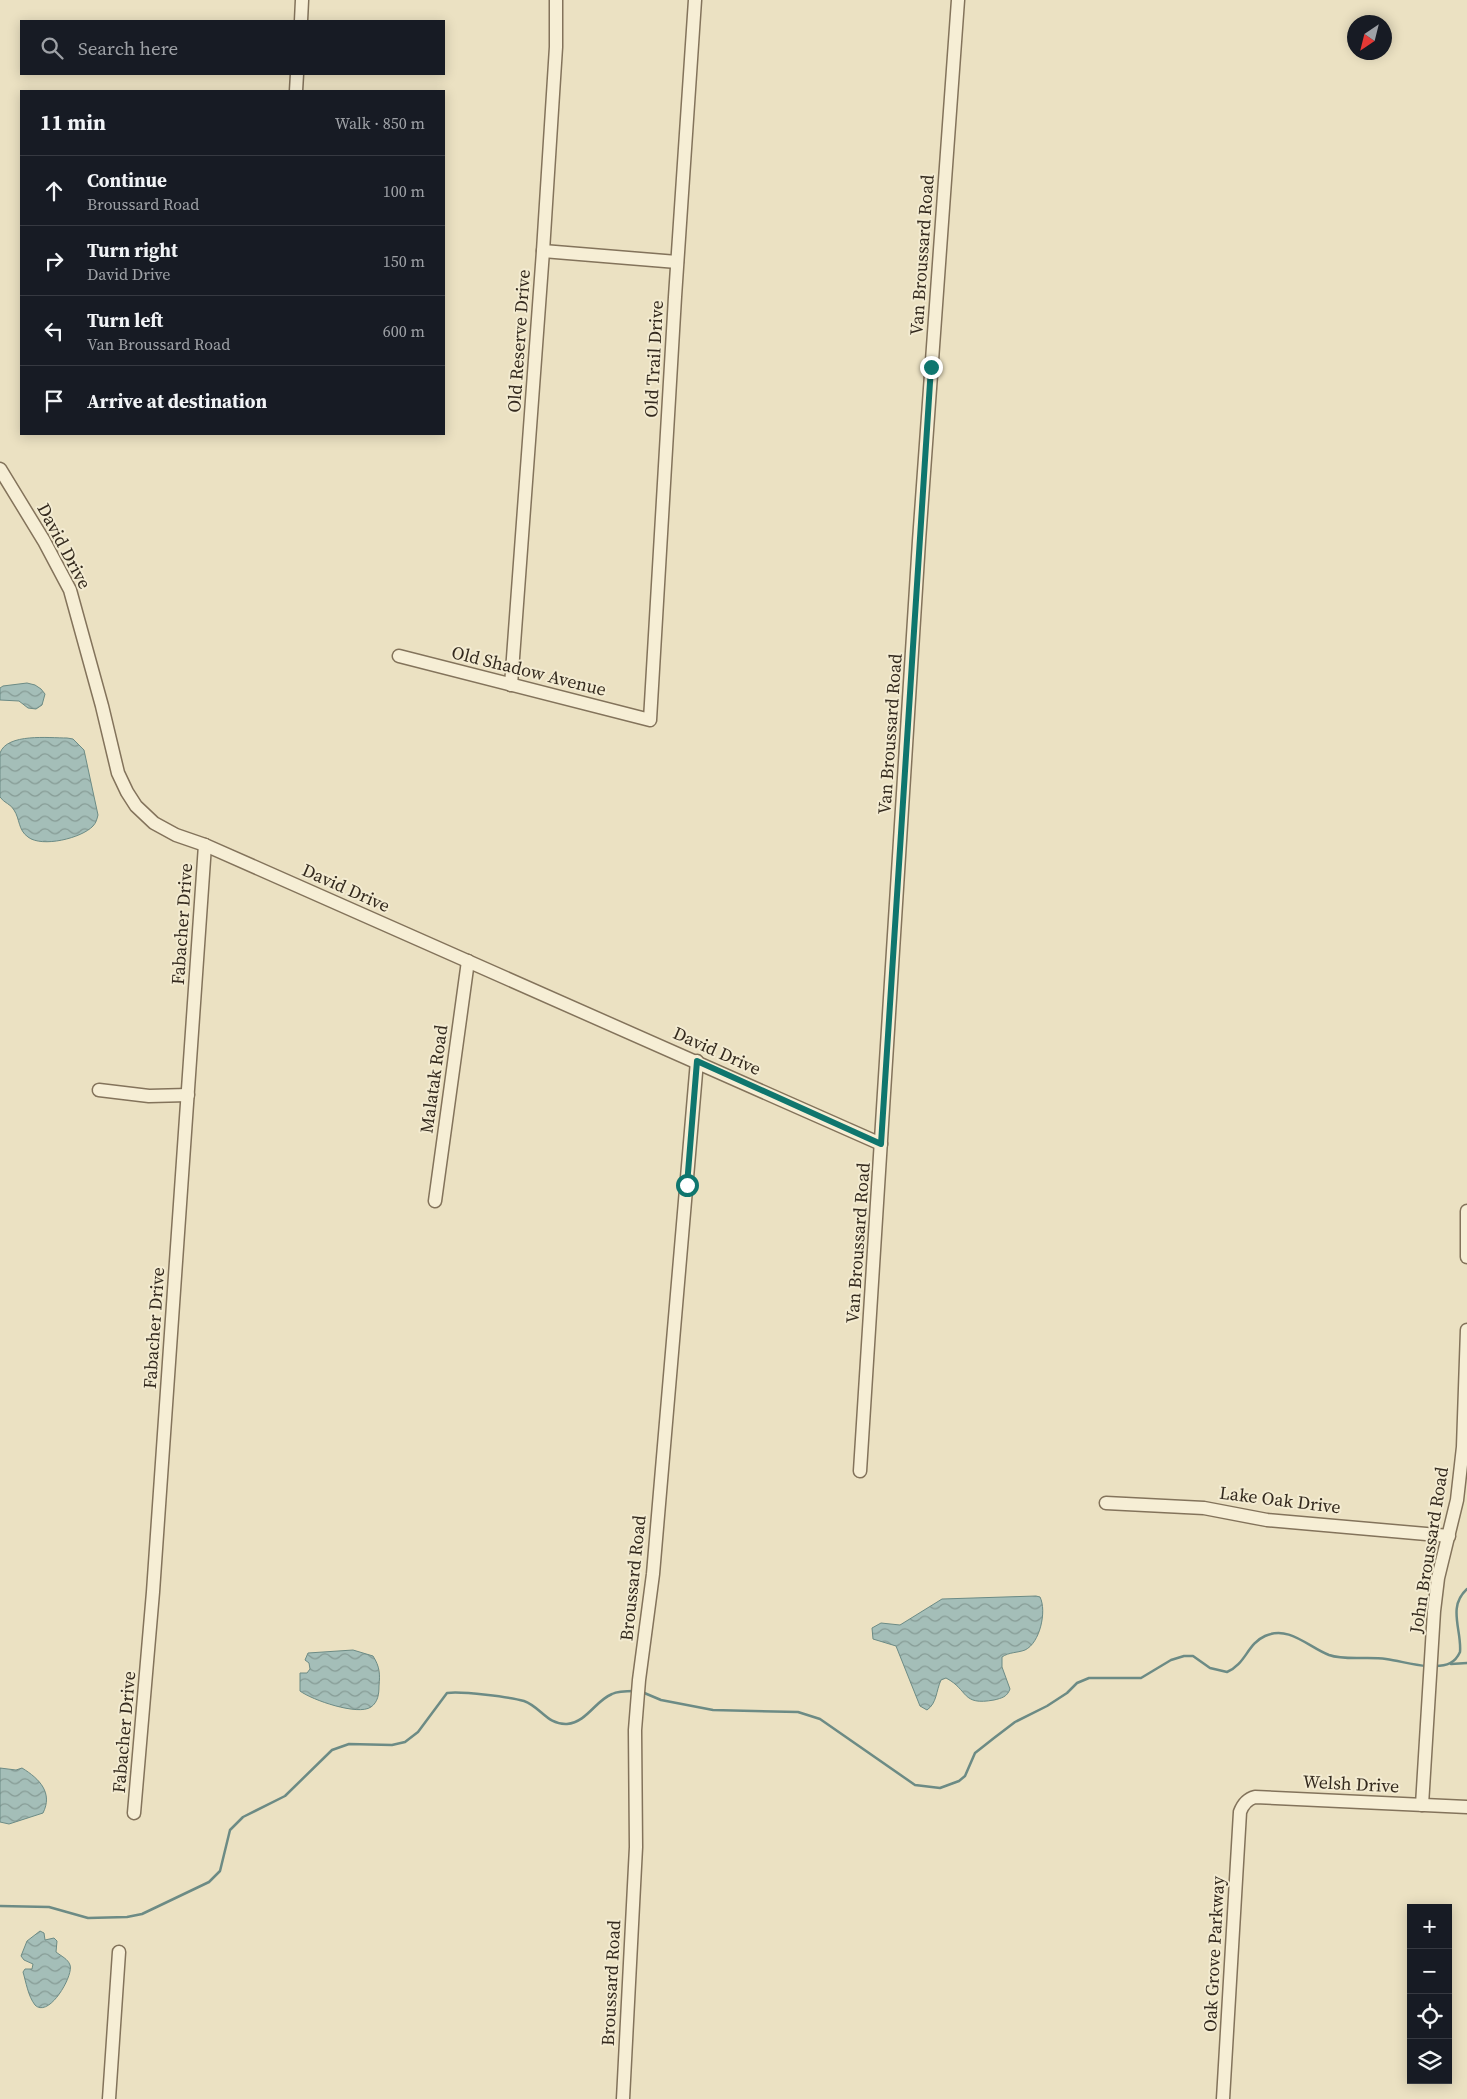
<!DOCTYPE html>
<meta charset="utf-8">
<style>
:root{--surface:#171b24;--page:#242831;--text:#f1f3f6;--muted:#9ea1a6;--line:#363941}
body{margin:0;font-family:"Source Serif 4",serif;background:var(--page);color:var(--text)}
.controls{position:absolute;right:15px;bottom:15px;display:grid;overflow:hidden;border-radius:0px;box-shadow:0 2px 12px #0003}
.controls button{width:45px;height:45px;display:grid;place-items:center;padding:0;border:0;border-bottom:1px solid var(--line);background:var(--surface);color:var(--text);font:25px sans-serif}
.compass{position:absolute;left:1347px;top:15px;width:45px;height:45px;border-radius:50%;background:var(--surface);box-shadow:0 2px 12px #0003;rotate:215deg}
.stop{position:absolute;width:15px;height:15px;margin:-11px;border:4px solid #0f766e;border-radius:50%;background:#fff}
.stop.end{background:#0f766e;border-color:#fff;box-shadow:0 1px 5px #0008}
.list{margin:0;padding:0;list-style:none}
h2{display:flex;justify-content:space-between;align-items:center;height:65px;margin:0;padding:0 20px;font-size:21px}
h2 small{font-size:16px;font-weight:400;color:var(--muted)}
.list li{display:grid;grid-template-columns:32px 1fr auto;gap:15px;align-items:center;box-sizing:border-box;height:70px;padding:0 20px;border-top:1px solid var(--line)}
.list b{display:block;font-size:19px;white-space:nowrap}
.list p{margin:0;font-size:16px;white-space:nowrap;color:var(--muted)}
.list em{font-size:16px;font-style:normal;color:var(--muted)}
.icon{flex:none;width:28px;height:28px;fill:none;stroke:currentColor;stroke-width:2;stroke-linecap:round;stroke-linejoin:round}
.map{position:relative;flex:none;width:1467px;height:2099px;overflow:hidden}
.search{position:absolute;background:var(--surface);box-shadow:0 2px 12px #0003;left:20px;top:20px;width:425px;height:55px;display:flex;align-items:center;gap:12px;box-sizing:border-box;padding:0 18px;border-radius:0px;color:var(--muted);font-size:19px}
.panel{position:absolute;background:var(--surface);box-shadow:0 2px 12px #0003;left:20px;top:90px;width:425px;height:345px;border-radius:0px}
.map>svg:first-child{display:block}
.water{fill:url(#water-waves);stroke:#6c8b85}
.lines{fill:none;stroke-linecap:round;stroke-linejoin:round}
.stream{stroke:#6c8b85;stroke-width:2.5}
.minor-casing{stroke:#83735b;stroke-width:15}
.minor{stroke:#f6eed5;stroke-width:12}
.route{stroke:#0f766e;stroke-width:6}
.labels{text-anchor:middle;stroke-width:4;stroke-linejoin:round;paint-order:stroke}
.street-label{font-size:18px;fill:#342a1e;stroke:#f3ebd1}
</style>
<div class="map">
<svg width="1467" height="2099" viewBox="0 0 1467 2099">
<defs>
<pattern id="water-waves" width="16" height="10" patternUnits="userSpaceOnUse" patternTransform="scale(1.25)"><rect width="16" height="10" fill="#a4beb8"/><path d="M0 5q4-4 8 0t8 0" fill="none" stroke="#869b95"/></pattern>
</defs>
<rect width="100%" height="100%" fill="#ebe1c2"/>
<g class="water">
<path d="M27,683L35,685L41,689L45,694L42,705L36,709L28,708L19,701L0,700V688L3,686Z"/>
<path d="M67,738L73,739L84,750L98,815C97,819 96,823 93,826C82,838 42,848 28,837C18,830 20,819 14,810C11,804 4,803 0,797C0,785 0,764 0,753C7,733 49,738 67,738Z"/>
<path d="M1036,1596L1040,1597C1047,1611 1040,1643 1025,1650C1017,1653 1009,1652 1002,1657V1667L1010,1689C1007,1697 1002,1698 994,1700C961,1706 969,1690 946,1678L941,1680C936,1691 937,1703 927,1710L920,1706L896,1646L873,1639L872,1628L881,1623L900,1625L942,1599Z"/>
<path d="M353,1650L373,1656C380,1667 380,1674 379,1686C379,1694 378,1702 371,1707C358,1716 312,1700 300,1691V1673H307L310,1669L309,1663L305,1660L308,1653Z"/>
<path d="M0,1768L16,1770L22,1768C40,1779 53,1793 43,1813L9,1824L0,1822Z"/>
<path d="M40,1931L44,1933L45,1940L54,1938L57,1941L56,1952C61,1956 68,1959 70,1965C74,1975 49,2019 35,2005C28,1996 26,1982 23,1972L25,1969H32L33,1964L24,1960L21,1956L27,1941Z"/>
</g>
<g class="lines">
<g class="stream">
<path d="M1451,1664L1467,1663"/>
<path d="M1435,1666C1447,1666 1455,1663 1460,1652C1462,1630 1447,1607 1467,1589"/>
<path d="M642,1692L661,1700L713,1710L798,1712L820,1719L915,1785L940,1788L959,1781L965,1776L975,1753L994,1738L1015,1722L1047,1706L1067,1693L1077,1683L1089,1678H1141L1171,1660L1184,1656H1193L1210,1668L1227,1672C1246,1664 1247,1644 1265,1636C1289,1625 1308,1647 1329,1655C1346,1661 1367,1656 1386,1659C1400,1661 1413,1665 1427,1666"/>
<path d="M0,1906L49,1907L88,1918L127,1917L142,1914L209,1882L220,1871L230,1830L243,1817L285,1796L332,1750L349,1744L392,1745L405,1742L418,1732L447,1693C462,1691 510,1697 524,1701C541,1707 547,1725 567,1724C587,1722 595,1701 612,1694C618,1691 628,1691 635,1691"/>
</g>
<g class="minor-casing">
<g id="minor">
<path d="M301,21L302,0"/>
<path d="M296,91L297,74"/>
<path d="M543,251L677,262"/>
<path d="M0,469L44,541L70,590L102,706L118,773L127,792L136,806L154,823L176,835L205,845L881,1144"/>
<path d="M399,656L650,720L675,297L695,0"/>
<path d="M511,685L543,251L556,47V0"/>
<path d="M99,1090L149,1096L188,1095"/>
<path d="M435,1201L468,961"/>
<path d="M1467,1211V1257"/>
<path d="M860,1471L919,541L958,0"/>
<path d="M1106,1503L1204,1508L1267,1520L1449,1536"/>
<path d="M1422,1805L1434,1611L1438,1578L1457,1500L1463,1447L1467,1330"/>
<path d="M134,1813L153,1592L205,845"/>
<path d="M109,2099L119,1952"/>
<path d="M623,2099L636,1847L635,1730L639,1680L653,1574L697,1061"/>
<path d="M1223,2099L1240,1812C1243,1804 1247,1799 1255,1797L1467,1807"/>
</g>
</g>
<use href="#minor" class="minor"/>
</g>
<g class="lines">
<path class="route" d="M687,1185L697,1061L881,1144L931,367"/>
</g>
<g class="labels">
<g class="street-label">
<text transform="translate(922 255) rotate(-86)" y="6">Van Broussard Road</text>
<text transform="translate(519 341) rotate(-86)" y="6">Old Reserve Drive</text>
<text transform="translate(654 359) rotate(-87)" y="6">Old Trail Drive</text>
<text transform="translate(64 546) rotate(62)" y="6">David Drive</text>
<text transform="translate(529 671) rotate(14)" y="6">Old Shadow Avenue</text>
<text transform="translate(890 734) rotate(-86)" y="6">Van Broussard Road</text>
<text transform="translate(346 888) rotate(24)" y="6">David Drive</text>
<text transform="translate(182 924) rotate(-86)" y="6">Fabacher Drive</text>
<text transform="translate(717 1051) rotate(24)" y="6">David Drive</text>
<text transform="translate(434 1079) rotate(-82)" y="6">Malatak Road</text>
<text transform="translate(858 1243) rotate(-86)" y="6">Van Broussard Road</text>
<text transform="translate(154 1328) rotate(-86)" y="6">Fabacher Drive</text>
<text transform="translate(1280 1500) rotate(7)" y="6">Lake Oak Drive</text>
<text transform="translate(1429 1550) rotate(-81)" y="6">John Broussard Road</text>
<text transform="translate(633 1578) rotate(-84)" y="6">Broussard Road</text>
<text transform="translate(124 1732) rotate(-85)" y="6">Fabacher Drive</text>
<text transform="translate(1351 1784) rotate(3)" y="6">Welsh Drive</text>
<text transform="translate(1214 1954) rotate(-87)" y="6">Oak Grove Parkway</text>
<text transform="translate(611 1983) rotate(-87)" y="6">Broussard Road</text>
</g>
</g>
</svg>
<div class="controls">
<button>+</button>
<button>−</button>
<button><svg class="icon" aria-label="locate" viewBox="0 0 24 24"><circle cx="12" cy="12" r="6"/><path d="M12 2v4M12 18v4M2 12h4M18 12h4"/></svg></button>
<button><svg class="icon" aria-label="layers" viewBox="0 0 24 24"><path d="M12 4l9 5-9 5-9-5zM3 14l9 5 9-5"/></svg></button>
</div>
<svg class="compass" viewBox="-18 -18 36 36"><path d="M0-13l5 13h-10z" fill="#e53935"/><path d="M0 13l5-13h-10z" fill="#9ea1a6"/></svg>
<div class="stop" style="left:687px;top:1185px"></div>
<div class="stop end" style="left:931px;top:367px"></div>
<div class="search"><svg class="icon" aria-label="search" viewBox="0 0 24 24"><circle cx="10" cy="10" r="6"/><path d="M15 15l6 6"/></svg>Search here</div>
<section class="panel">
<h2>11 min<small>Walk · 850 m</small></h2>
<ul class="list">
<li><svg class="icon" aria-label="ahead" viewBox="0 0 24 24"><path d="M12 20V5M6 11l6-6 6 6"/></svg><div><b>Continue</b><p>Broussard Road</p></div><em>100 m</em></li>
<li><svg class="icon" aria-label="right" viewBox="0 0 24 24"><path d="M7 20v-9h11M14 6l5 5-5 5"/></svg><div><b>Turn right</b><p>David Drive</p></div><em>150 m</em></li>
<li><svg class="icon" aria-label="left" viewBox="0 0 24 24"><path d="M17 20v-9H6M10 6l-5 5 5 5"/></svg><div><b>Turn left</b><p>Van Broussard Road</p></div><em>600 m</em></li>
<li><svg class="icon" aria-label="arrive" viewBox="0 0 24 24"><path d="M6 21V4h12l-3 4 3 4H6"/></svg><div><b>Arrive at destination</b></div></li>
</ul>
</section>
</div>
